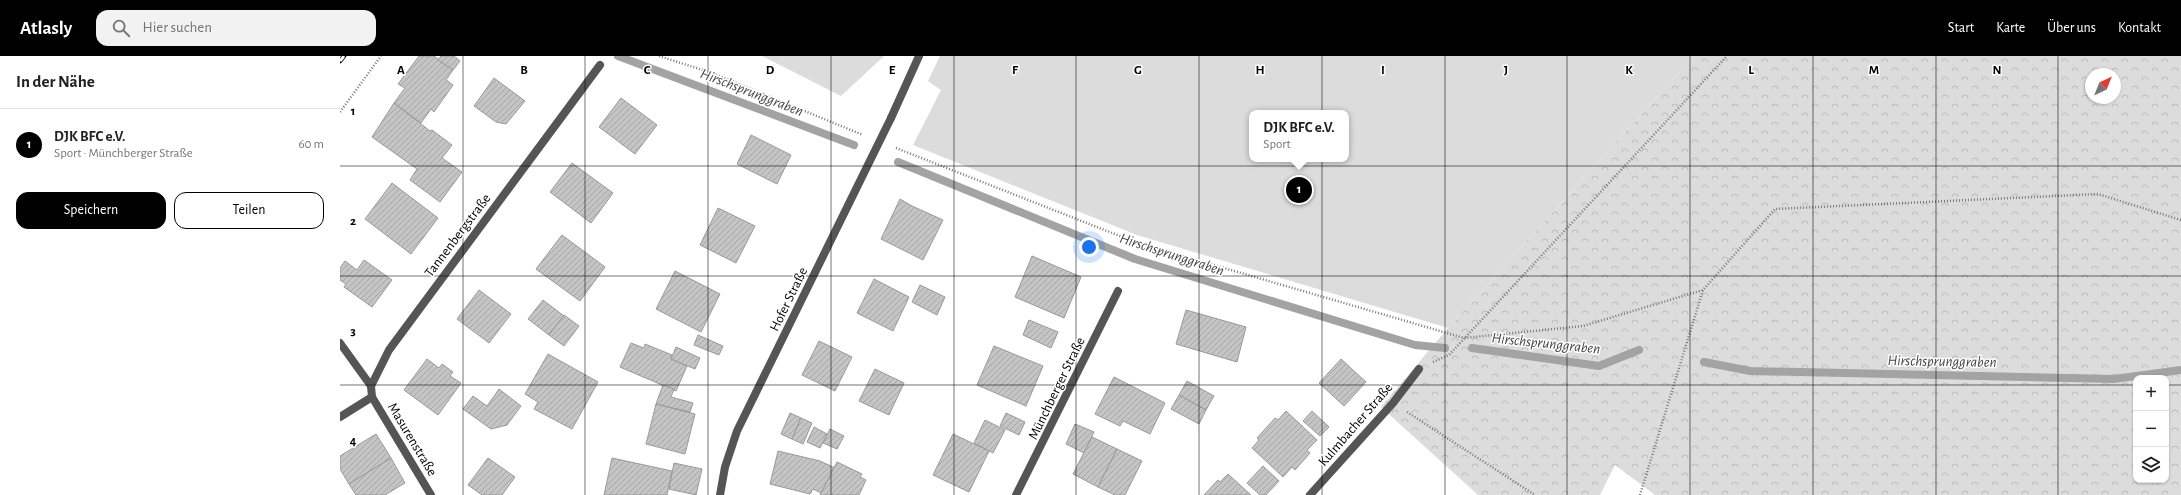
<!DOCTYPE html>
<html lang="de">
<meta charset="utf-8">
<style>
:root{--surface:#fff;--page:#f2f2f2;--text:#202124;--muted:#757577;--line:#e0e0e0;--accent:#000}
body{margin:0;font-family:"Alegreya Sans",sans-serif;background:var(--page);color:var(--text)}
.controls{position:absolute;right:12px;bottom:12px;display:grid;overflow:hidden;border-radius:8px;box-shadow:0 1px 3px #0004}
.controls button{width:36px;height:36px;display:grid;place-items:center;padding:0;border:0;border-bottom:1px solid var(--line);background:var(--surface);color:var(--text);font:20px sans-serif}
.compass{position:absolute;left:1745px;top:12px;width:36px;height:36px;border-radius:50%;background:var(--surface);box-shadow:0 1px 3px #0004;rotate:43deg}
.you{position:absolute;left:749px;top:191px;width:14px;height:14px;margin:-10px;border:3px solid #fff;border-radius:50%;background:#1a73e8;box-shadow:0 0 0 6px #1a73e833}
.badge{display:grid;place-items:center;width:26px;height:26px;border-radius:50%;background:var(--accent);color:#fff;font-size:13px;font-weight:700}
.pin{position:absolute;translate:-50% -50%;border:2px solid #fff;box-shadow:0 1px 4px #0006}
.popup{position:absolute;left:909px;top:54px;width:100px;height:52px;box-sizing:border-box;display:grid;place-content:center;border-radius:8px;background:var(--surface);filter:drop-shadow(0 1px 3px #0005);font-size:13px;white-space:nowrap;color:var(--muted)}
.popup b{font-size:15px;color:var(--text)}
.popup::after{content:'';position:absolute;left:50%;top:100%;margin-left:-8px;border:8px solid transparent;border-top-color:var(--surface)}
.list{margin:0;padding:0;list-style:none}
h2{display:flex;justify-content:space-between;align-items:center;height:52px;margin:0;padding:0 16px;font-size:17px}
h2 small{font-size:13px;font-weight:400;color:var(--muted)}
.list li{display:grid;grid-template-columns:26px 1fr auto;gap:12px;align-items:center;box-sizing:border-box;height:72px;padding:0 16px;border-top:1px solid var(--line)}
.list b{display:block;font-size:15px;white-space:nowrap}
.list p{margin:0;font-size:13px;white-space:nowrap;color:var(--muted)}
.list em{font-size:13px;font-style:normal;color:var(--muted)}
.actions{display:flex;gap:8px;padding:12px 16px}
.actions a{flex:1;padding:9px 0;border:1px solid var(--accent);border-radius:12px;text-align:center;font-size:14px;color:var(--accent)}
.actions .main{background:var(--accent);color:#fff}
.icon{flex:none;width:22px;height:22px;fill:none;stroke:currentColor;stroke-width:2;stroke-linecap:round;stroke-linejoin:round}
.map{position:relative;flex:none;width:1841px;height:439px;overflow:hidden}
header{display:flex;align-items:center;gap:24px;box-sizing:border-box;height:56px;padding:0 20px;background:var(--accent);color:#fff}
header strong{font-size:19px}
nav{display:flex;gap:22px;margin-inline-start:auto;font-size:14px}
.search{width:280px;height:36px;background:var(--page);display:flex;align-items:center;gap:10px;box-sizing:border-box;padding:0 14px;border-radius:12px;color:var(--muted);font-size:15px}
main{display:flex}
aside{flex:1;background:var(--surface)}
.map>svg:first-child{display:block}
.green{fill:#dcdcdc;fill-rule:evenodd}
.forest{fill:url(#forest-crowns);fill-rule:evenodd}
.lines{fill:none;stroke-linecap:round;stroke-linejoin:round}
.stream{stroke:#a3a3a3;stroke-width:8}
.building{fill:url(#building-hatch);stroke:#999}
.path{stroke:#777;stroke-width:2.5;stroke-dasharray:1 2;stroke-linecap:butt}
.lane{stroke:#555;stroke-width:8}
.street{stroke:#555;stroke-width:8}
.rail-casing{stroke:#000;stroke-width:4.5}
.rail{stroke:#fff;stroke-width:3;stroke-dasharray:9;stroke-linecap:butt}
.grid{fill:none;stroke:#000;stroke-width:1;stroke-opacity:0.55}
.labels{text-anchor:middle;stroke-width:3;stroke-linejoin:round;paint-order:stroke}
.street-label{font-size:14px;fill:#000;stroke:#fff}
.water-label{font-size:15px;font-style:italic;fill:#444;stroke:#fff}
.grid-label{font-size:13px;text-anchor:middle;font-weight:bold;fill:#000;stroke:#fff;stroke-width:3;stroke-linejoin:round;paint-order:stroke}
</style>
<header>
<strong>Atlasly</strong>
<div class="search"><svg class="icon" aria-label="search" viewBox="0 0 24 24"><circle cx="10" cy="10" r="6"/><path d="M15 15l6 6"/></svg>Hier suchen</div>
<nav><a>Start</a><a>Karte</a><a>Über uns</a><a>Kontakt</a></nav>
</header>
<main>
<aside>
<h2>In der Nähe<small></small></h2>
<ul class="list">
<li><span class="badge">1</span><div><b>DJK BFC e.V.</b><p>Sport · Münchberger Straße</p></div><em>60 m</em></li>
</ul>
<div class="actions"><a class="main">Speichern</a><a>Teilen</a></div>
</aside>
<div class="map">
<svg width="1841" height="439" viewBox="0 0 1841 439">
<defs>
<pattern id="forest-crowns" width="20" height="18" patternUnits="userSpaceOnUse"><rect width="20" height="18" fill="#dcdcdc"/><path d="M2 6a3 3 0 1 1 6 0M12 15a3 3 0 1 1 6 0" fill="none" stroke="#bbb"/></pattern>
<pattern id="building-hatch" width="6" height="6" patternUnits="userSpaceOnUse"><rect width="6" height="6" fill="#c4c4c4"/><path d="M-1 1l2-2M0 6l6-6M5 7l2-2" fill="none" stroke="#a7a7a7"/></pattern>
</defs>
<rect width="100%" height="100%" fill="#fff"/>
<g class="green">
<path d="M422,0H544L501,40Z"/>
<path d="M600,0H1354L1108,272L797,179L573,89L601,34L588,25ZM912,57H1006V103H912Z"/>
</g>
<path class="forest" d="M1354,0H1841V439H1315L1275,409L1260,439H1138L1041,351L1108,272ZM1751,18H1775V42H1751ZM1796,322H1826V424H1796Z"/>
<g class="lines">
<g class="stream">
<path d="M278,0L514,89"/>
<path d="M558,106L795,203L1075,289L1105,292"/>
<path d="M1132,292L1259,310L1299,294"/>
<path d="M1364,306L1410,315L1774,323L1841,314"/>
</g>
</g>
<g class="building">
<path d="M79,0H94L113,14L106,24L113,29L94,56L91,53L81,67L54,47L65,32L58,28Z"/>
<path d="M101,0H114L120,5L113,14L98,4Z"/>
<path d="M154,22L185,45L166,68L156,66L134,50Z"/>
<path d="M281,42L317,69L295,98L259,71Z"/>
<path d="M54,47L90,75L92,74L112,89L102,102L122,116L100,146L70,124L77,113L32,81Z"/>
<path d="M411,79L451,99L437,128L397,108Z"/>
<path d="M232,107L273,137L251,167L210,136Z"/>
<path d="M52,127L98,162L71,198L25,163Z"/>
<path d="M560,143L572,150L603,164L583,204L541,183Z"/>
<path d="M378,152L415,170L396,207L360,189Z"/>
<path d="M222,179L265,211L240,245L196,213Z"/>
<path d="M692,200L741,221L724,262L675,241Z"/>
<path d="M24,204L52,224L32,251L4,231L6,228L0,224V212L5,205L17,214Z"/>
<path d="M335,215L380,238L361,276L316,253Z"/>
<path d="M534,223L569,241L553,275L517,257Z"/>
<path d="M580,229L605,241L597,259L572,246Z"/>
<path d="M139,234L171,258L149,287L117,263Z"/>
<path d="M203,244L224,260L209,279L188,263Z"/>
<path d="M846,254L906,271L897,306L836,288Z"/>
<path d="M224,259L239,270L224,290L209,279Z"/>
<path d="M689,264L718,276L711,292L683,279Z"/>
<path d="M358,279L383,290L379,299L354,289Z"/>
<path d="M479,285L512,301L495,335L462,319Z"/>
<path d="M291,287L304,292L305,288L332,299L331,303L347,310L336,335L280,311Z"/>
<path d="M654,290L703,310L686,350L637,329Z"/>
<path d="M336,291L360,302L355,313L331,303Z"/>
<path d="M208,298L258,326L232,373L194,353L198,346L185,338Z"/>
<path d="M87,303L99,312L102,308L113,316L110,320L121,327L98,359L64,334Z"/>
<path d="M1001,303L1026,326L1004,350L979,327Z"/>
<path d="M535,313L564,327L549,359L519,345Z"/>
<path d="M774,321L825,347L810,378L783,365L780,370L755,358Z"/>
<path d="M847,325L874,340L866,354L839,339Z"/>
<path d="M323,329L334,333L331,341L353,347L350,356L316,348Z"/>
<path d="M159,333L181,350L167,369L151,373L123,353L133,340L147,350Z"/>
<path d="M839,339L866,354L859,368L831,353Z"/>
<path d="M316,348L355,358L345,398L306,388Z"/>
<path d="M946,355L977,384L967,394L970,397L955,414L952,411L943,421L912,392L919,384L917,382L935,362L938,364Z"/>
<path d="M972,355L989,371L980,380L963,365Z"/>
<path d="M450,357L461,362L452,383L441,378Z"/>
<path d="M666,357L685,366L679,379L660,370Z"/>
<path d="M461,362L472,367L463,388L452,383Z"/>
<path d="M645,364L665,374L653,397L634,387Z"/>
<path d="M735,368L754,376L744,397L726,388Z"/>
<path d="M474,371L487,378L480,392L467,386Z"/>
<path d="M490,373L504,380L497,393L483,387Z"/>
<path d="M36,378L51,402L9,428L0,413V400Z"/>
<path d="M613,378L649,395L629,436L593,419Z"/>
<path d="M752,381L777,393L758,431L733,418Z"/>
<path d="M777,393L802,405L785,439H775L758,431Z"/>
<path d="M438,395L480,405L495,412L481,437L473,433L470,438L430,428Z"/>
<path d="M51,402L65,427L45,439H16L9,428Z"/>
<path d="M148,402L175,421L162,439H142L128,429Z"/>
<path d="M272,402L332,415L327,439H264Z"/>
<path d="M497,406L522,418L520,421L526,424L519,439H480Z"/>
<path d="M334,407L362,413L356,439L329,433Z"/>
<path d="M923,410L939,425L926,439H920L907,427Z"/>
<path d="M888,418L911,439H864L878,424L880,426Z"/>
</g>
<g class="lines">
<g class="path">
<path d="M319,0L372,17L523,79"/>
<path d="M0,56L41,0"/>
<path d="M556,92L795,186L1124,282L1243,270L1363,234"/>
<path d="M1093,306L1109,299L1387,0"/>
<path d="M1067,356L1195,439"/>
<path d="M1300,439L1363,234L1435,153L1758,138L1841,164"/>
</g>
<g class="lane">
<path d="M551,62L579,0"/>
<path d="M0,287L31,330"/>
</g>
<g class="street">
<path d="M0,361L32,341"/>
<path d="M91,439L32,341L31,330L49,294L260,9"/>
<path d="M380,439L385,411L397,375L551,62"/>
<path d="M676,439L778,235"/>
<path d="M970,439L1053,347L1079,313"/>
</g>
<g class="rail-casing">
<path id="rail" d="M0,5L4,0"/>
</g>
<use href="#rail" class="rail"/>
</g>
<path class="grid" d="M123,0V439M245,0V439M368,0V439M491,0V439M614,0V439M736,0V439M859,0V439M982,0V439M1105,0V439M1227,0V439M1350,0V439M1473,0V439M1596,0V439M1718,0V439M0,110H1841M0,220H1841M0,329H1796M1826,329H1841"/>
<g class="labels">
<g class="street-label">
<text transform="translate(117 179) rotate(-53)" y="5">Tannenbergstraße</text>
<text transform="translate(448 243) rotate(-64)" y="5">Hofer Straße</text>
<text transform="translate(716 332) rotate(-64)" y="5">Münchberger Straße</text>
<text transform="translate(1015 368) rotate(-49)" y="5">Kulmbacher Straße</text>
<text transform="translate(73 383) rotate(59)" y="5">Masurenstraße</text>
</g>
<g class="water-label">
<text transform="translate(412 36) rotate(21)" y="5">Hirschsprunggraben</text>
<text transform="translate(832 198) rotate(18)" y="5">Hirschsprunggraben</text>
<text transform="translate(1206 287) rotate(6)" y="5">Hirschsprunggraben</text>
<text transform="translate(1602 305) rotate(1)" y="5">Hirschsprunggraben</text>
</g>
</g>
<g class="grid-label">
<text x="61" y="18">A</text>
<text x="184" y="18">B</text>
<text x="307" y="18">C</text>
<text x="430" y="18">D</text>
<text x="552" y="18">E</text>
<text x="675" y="18">F</text>
<text x="798" y="18">G</text>
<text x="920" y="18">H</text>
<text x="1043" y="18">I</text>
<text x="1166" y="18">J</text>
<text x="1289" y="18">K</text>
<text x="1411" y="18">L</text>
<text x="1534" y="18">M</text>
<text x="1657" y="18">N</text>
<text x="13" y="59">1</text>
<text x="13" y="169">2</text>
<text x="13" y="279">3</text>
<text x="13" y="389">4</text>
</g>
</svg>
<div class="controls">
<button>+</button>
<button>−</button>
<button><svg class="icon" aria-label="layers" viewBox="0 0 24 24"><path d="M12 4l9 5-9 5-9-5zM3 14l9 5 9-5"/></svg></button>
</div>
<svg class="compass" viewBox="-18 -18 36 36"><path d="M0-13l5 13h-10z" fill="#e53935"/><path d="M0 13l5-13h-10z" fill="#757577"/></svg>
<div class="you"></div>
<div class="pin badge" style="left:959px;top:134px">1</div>
<div class="popup"><b>DJK BFC e.V.</b>Sport</div>
</div>
</main>
